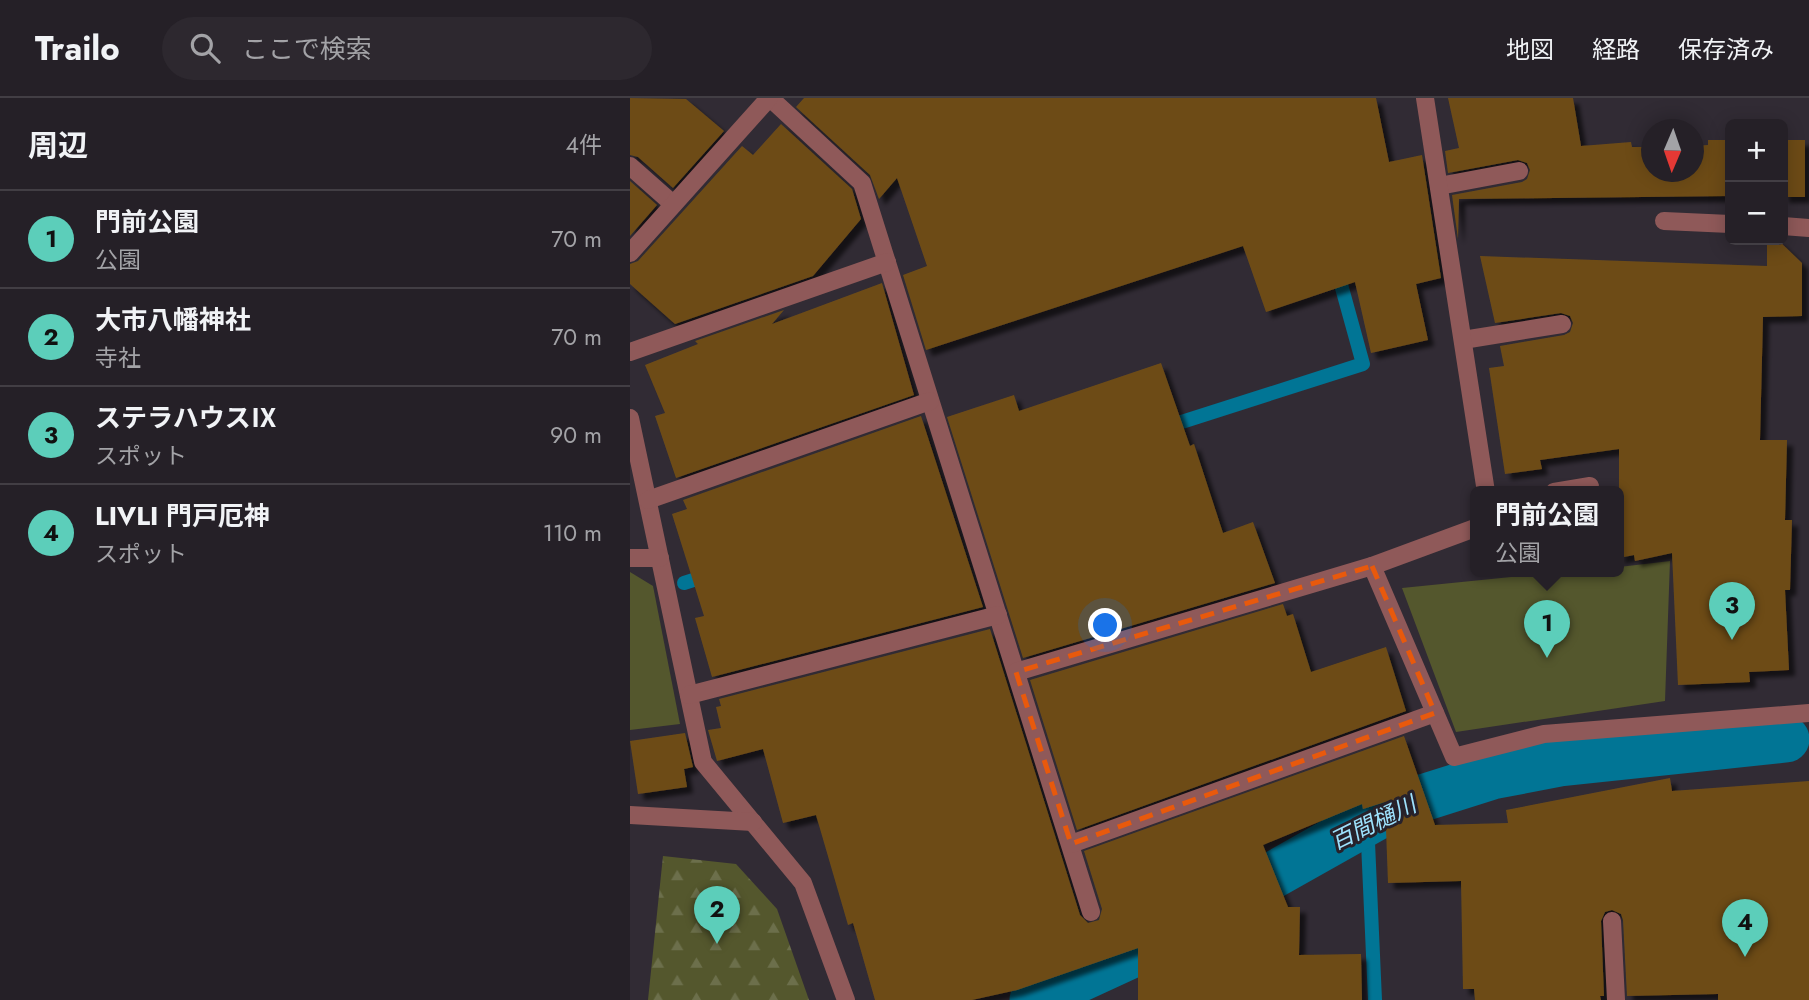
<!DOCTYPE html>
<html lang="ja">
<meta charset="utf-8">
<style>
:root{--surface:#252027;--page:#2d282f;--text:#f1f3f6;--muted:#a3a3a7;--line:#423e44;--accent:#5cceba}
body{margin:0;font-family:Jost,"Noto Sans JP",sans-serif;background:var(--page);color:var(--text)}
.controls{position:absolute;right:21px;top:21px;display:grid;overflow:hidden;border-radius:10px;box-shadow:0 4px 18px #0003}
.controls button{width:63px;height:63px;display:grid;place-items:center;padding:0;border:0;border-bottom:2px solid var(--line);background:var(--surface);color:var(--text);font:35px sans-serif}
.compass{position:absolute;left:1011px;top:21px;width:63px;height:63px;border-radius:50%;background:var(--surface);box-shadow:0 4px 18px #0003;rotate:182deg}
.you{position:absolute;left:476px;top:528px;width:24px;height:24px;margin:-18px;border:5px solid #fff;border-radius:50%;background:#1a73e8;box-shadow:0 0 0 10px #1a73e833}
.badge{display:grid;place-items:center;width:46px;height:46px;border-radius:50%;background:var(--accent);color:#111;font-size:23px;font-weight:700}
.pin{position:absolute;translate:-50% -58px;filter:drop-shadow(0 2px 4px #0008)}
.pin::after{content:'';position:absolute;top:37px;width:24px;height:21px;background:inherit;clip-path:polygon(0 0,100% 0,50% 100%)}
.popup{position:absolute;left:840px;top:388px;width:154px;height:91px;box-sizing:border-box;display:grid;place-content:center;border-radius:10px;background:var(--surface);filter:drop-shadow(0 2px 5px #0005);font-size:23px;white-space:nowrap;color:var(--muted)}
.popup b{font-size:26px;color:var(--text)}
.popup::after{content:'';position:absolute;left:50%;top:100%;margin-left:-14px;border:14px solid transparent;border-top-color:var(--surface)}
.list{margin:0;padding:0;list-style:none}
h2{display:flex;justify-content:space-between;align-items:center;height:91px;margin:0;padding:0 28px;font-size:30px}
h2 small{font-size:23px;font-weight:400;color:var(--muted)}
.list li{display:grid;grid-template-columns:46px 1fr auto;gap:21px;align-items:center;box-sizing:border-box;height:98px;padding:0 28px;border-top:2px solid var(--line)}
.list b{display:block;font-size:26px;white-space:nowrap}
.list p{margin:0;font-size:23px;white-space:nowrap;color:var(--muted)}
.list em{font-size:23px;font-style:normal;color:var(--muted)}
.icon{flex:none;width:38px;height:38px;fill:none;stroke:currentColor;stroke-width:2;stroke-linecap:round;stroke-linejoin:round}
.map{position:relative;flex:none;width:1179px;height:902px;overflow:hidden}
header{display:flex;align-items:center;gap:42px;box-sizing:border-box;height:98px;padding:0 35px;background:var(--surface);border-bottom:2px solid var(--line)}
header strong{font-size:33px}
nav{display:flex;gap:38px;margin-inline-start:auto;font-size:24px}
.search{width:490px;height:63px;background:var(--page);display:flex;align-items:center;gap:18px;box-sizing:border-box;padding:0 24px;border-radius:38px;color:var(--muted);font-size:26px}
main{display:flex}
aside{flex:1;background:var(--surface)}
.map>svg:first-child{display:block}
.green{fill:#54572d}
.forest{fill:url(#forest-firs)}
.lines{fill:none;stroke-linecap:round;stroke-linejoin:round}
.stream{stroke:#017595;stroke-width:14}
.canal{stroke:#017595;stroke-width:47}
.building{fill:#6d4c19;filter:url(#shadow)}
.service{stroke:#8f5959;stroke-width:18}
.minor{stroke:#8f5959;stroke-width:18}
.marked{fill:none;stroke:#e8590c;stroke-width:5;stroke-dasharray:14 9;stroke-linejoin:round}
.labels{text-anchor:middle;stroke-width:6;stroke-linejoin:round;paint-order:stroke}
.water-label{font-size:23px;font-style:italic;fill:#9ee2fd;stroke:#27212a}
</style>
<header>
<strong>Trailo</strong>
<div class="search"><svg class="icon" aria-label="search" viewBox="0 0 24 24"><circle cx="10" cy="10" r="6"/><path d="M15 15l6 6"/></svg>ここで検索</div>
<nav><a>地図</a><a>経路</a><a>保存済み</a></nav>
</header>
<main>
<aside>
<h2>周辺<small>4件</small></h2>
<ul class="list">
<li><span class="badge">1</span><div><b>門前公園</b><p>公園</p></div><em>70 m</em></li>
<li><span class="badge">2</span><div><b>大市八幡神社</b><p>寺社</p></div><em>70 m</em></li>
<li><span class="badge">3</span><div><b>ステラハウスⅨ</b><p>スポット</p></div><em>90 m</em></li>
<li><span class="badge">4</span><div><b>LIVLI 門戸厄神</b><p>スポット</p></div><em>110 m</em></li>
</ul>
</aside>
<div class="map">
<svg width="1179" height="902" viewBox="0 0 1179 902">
<defs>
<pattern id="forest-firs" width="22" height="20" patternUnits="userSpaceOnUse" patternTransform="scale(1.75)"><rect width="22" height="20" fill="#54572d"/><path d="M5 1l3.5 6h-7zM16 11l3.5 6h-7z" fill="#6c6f4b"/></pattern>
<filter id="shadow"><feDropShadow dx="6" dy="6" stdDeviation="2" flood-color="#0009"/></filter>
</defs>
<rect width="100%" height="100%" fill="#312b34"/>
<g class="green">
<path d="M1040,463L1035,603L826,634L772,490L930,474H989V469Z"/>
<path d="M0,474L23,488L50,626L0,632Z"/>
</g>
<path class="forest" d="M33,758L106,766L147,811L179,902H18Z"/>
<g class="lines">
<g class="stream">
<path d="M536,329L733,266L707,172"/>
<path d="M54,485L79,477"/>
<path d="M737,722L745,902"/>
</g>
<path class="canal" d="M403,902L501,857L764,709L862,678L930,665L1156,641"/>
</g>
<g class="building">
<path d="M0,0L56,1L94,33L43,90L8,59L0,57Z"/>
<path d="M174,0H746L759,64L792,57L811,180L786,186L798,242L741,255L725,184L636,214L613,148L296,252L273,177L297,168L267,80L249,101L240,77L166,9Z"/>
<path d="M818,0H943L951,48L1001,44L1002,49H1021V74H1063V48L1078,47V42H1100V98L829,101L828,141L822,97L892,84L897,81L900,72L897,65L888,62L818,75L815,53L829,50Z"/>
<path d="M151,26L222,91L231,121L183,178L45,226L0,186V166L8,163L112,48L123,57Z"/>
<rect x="1153" y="42" width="22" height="57"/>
<path d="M0,83L27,107L0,138Z"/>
<path d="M1137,142H1148L1172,165V218L1133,219L1130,342H1157L1155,422H1162L1160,492H1155L1159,572L1119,574L1120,584L1048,587L1042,455L1005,463L1004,457L989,460V351L910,362L912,371L875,376L859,270L874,268L870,248L934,237L940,234L943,225L940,218L931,215L865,225L850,158L1137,168Z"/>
<path d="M252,185L284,297L46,380L25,318L35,315L15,267L68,246L65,243L154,212L142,226Z"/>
<path d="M531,265L560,348L564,346L593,435L623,424L645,485L393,560L317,319L384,297L389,313Z"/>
<path d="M291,318L353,509L82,579L65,520L74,518L42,416L57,411L53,402Z"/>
<path d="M653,506L657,518L663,516L681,574L756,549L776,613L447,732L400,582Z"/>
<path d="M360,531L450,817L458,825L469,822L472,811L454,753L774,638L805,727L878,725L876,712L1040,680L1042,693L1179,683V902H1088V896L997,898L993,822L991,816L982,812L975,814L971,823L974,898H970L971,902H845L844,891H833L831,783L758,785L755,704L733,711L732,706L633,747L658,809H670L669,857L731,856L732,902H508V850L387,892L342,902H245L223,825L218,827L186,717L153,725L133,651L87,663L78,632L91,630L86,609L91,608L89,601Z"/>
<path d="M55,635L63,669L54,671L57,689L8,696L0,643Z"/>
</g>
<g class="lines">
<g class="service">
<path d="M0,68L43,106"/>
<path d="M809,88L889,73"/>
<path d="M1034,123L1100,126"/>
<path d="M1153,128L1179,130"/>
<path d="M833,242L932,226"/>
<path d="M924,394L960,388"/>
<path d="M982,823L986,902"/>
</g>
<g class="minor">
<path d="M140,0L232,85L461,814"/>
<path d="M795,0L856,394"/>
<path d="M0,155L139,0"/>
<path d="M0,254L257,164"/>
<path d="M0,320L73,664L173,785L216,902"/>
<path d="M18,402L300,303"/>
<path d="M0,460H30"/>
<path d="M742,468L824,659L914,636L1179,615"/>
<path d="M386,574L742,468L845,430"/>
<path d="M59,597L368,517"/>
<path d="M0,717L123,724"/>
<path d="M441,746L805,615"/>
</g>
</g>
<path class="marked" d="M742,468L805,615L441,746L386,574Z"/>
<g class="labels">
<g class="water-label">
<text transform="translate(743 725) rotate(-26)" y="8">百間樋川</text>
</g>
</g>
</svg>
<div class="controls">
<button>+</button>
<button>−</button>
</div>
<svg class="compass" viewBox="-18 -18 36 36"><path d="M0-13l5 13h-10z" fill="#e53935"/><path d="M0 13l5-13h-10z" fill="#a3a3a7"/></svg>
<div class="you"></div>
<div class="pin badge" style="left:917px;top:560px">1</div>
<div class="popup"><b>門前公園</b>公園</div>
<div class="pin badge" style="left:87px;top:846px">2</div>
<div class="pin badge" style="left:1102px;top:542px">3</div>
<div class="pin badge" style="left:1115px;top:859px">4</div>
</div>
</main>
